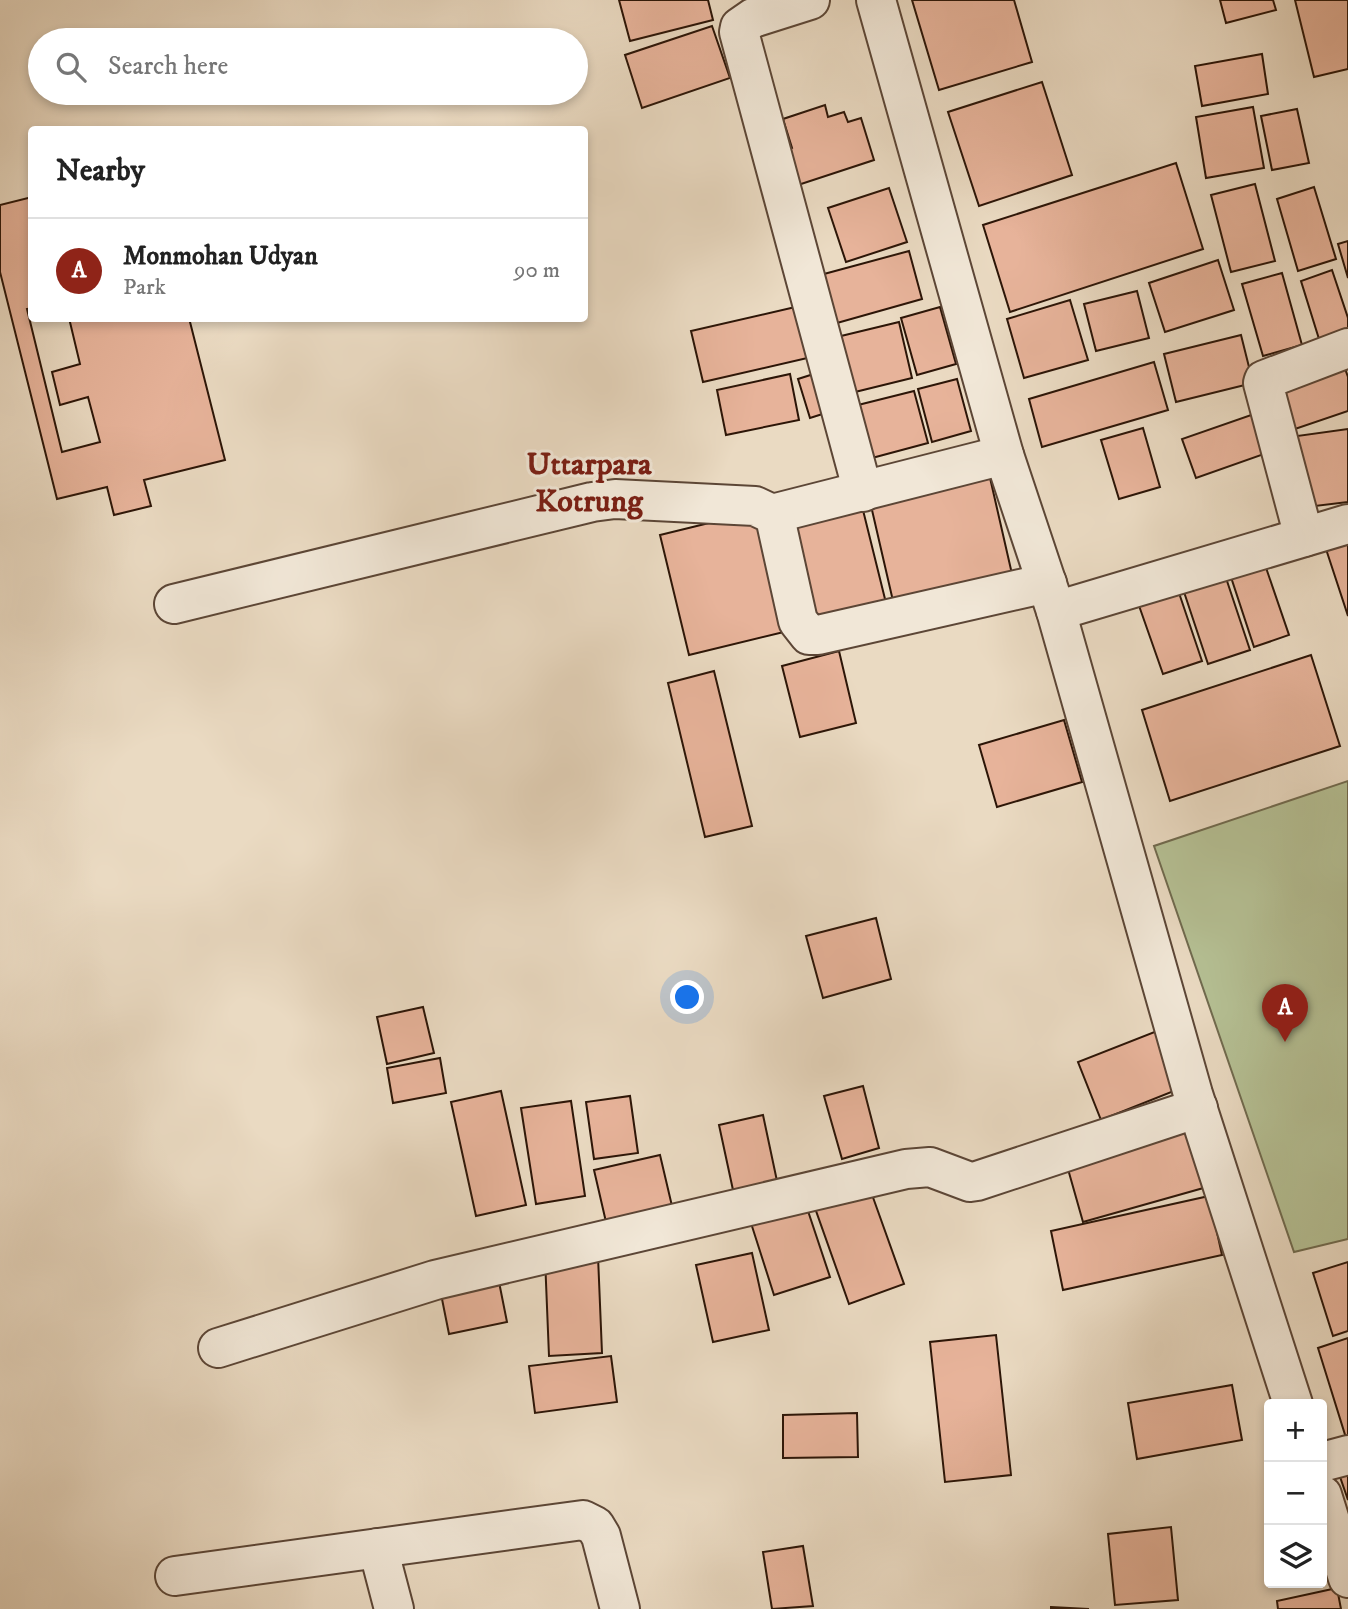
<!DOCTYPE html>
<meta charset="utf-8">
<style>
:root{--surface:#fff;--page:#f6f6f6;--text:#222;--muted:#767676;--line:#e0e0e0;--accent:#8f2418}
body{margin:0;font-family:"IM FELL DW Pica",serif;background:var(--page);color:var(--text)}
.controls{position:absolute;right:21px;bottom:21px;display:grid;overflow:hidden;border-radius:7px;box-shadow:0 4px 10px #0003}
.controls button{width:63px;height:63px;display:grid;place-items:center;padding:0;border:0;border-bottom:2px solid var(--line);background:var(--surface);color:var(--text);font:35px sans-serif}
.you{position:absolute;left:688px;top:998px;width:24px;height:24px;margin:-18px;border:5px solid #fff;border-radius:50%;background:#1a73e8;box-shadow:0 0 0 10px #1a73e833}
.badge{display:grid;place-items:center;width:46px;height:46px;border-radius:50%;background:var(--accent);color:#fff;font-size:23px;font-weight:700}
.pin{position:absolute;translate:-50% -58px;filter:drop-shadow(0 2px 4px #0008)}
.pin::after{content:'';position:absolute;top:37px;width:24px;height:21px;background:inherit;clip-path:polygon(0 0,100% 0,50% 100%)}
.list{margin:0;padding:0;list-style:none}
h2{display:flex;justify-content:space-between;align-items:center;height:91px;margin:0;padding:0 28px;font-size:30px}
h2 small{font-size:23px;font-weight:400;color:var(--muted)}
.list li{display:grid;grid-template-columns:46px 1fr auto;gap:21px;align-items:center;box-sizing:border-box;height:105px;padding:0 28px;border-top:2px solid var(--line)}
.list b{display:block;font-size:26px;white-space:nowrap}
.list p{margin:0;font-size:23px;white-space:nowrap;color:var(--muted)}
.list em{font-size:23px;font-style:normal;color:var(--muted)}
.icon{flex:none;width:38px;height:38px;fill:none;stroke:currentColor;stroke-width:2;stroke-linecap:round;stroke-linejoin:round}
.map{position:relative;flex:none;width:1348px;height:1609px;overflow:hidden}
.search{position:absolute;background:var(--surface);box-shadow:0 4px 10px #0003;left:28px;top:28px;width:560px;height:77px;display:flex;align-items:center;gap:18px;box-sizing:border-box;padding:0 24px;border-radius:38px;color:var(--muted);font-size:26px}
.panel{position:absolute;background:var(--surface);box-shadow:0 4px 10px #0003;left:28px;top:126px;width:560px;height:196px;border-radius:7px}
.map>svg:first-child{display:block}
.green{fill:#b5c094;stroke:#706a4e;stroke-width:2}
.building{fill:#e7b39a;stroke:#2c1507;stroke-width:2}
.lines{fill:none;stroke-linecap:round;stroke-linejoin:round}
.minor-casing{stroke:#5c4636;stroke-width:42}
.minor{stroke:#f1e7d7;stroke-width:38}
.labels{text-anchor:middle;stroke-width:6;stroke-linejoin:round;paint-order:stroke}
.district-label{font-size:32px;font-weight:bold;fill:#7a1f14;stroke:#f1e7d7}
</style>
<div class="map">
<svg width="1348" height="1609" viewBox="0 0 1348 1609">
<rect width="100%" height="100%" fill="#eadac2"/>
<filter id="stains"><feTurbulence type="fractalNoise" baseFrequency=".00286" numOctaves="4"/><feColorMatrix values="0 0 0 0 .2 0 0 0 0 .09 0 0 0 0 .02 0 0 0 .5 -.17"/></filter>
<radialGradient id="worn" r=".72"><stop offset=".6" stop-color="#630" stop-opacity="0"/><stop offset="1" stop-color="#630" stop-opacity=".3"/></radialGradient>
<path class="green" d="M1348,781V1239L1294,1252L1154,846Z"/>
<g class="building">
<path d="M619,0H708L713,20L630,41Z"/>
<path d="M912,0H1014L1032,62L939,90Z"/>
<path d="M1220,0H1273L1276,10L1226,23Z"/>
<path d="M1295,0H1348V69L1314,77Z"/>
<path d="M712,26L730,78L642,108L625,55Z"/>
<path d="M1262,54L1268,94L1202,106L1195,66Z"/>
<path d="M1042,82L1072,175L979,206L948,112Z"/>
<path d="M825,105L828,117L844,112L848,122L861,118L874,160L792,187L781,152L792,148L783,119Z"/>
<path d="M1253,107L1264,168L1206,178L1196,117Z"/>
<path d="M1297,109L1309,163L1272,170L1261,116Z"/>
<path d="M1176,163L1203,249L1010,312L983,225Z"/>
<path d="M1255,184L1275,261L1231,272L1211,195Z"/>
<path d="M1314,187L1336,259L1298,271L1277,199Z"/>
<path d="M889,188L907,242L846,262L828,208Z"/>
<path d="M32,197V308L27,309L62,452L100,442L88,397L60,405L52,372L80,364L69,318H189L225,460L144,480L151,506L114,515L107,487L57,499L0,272V205Z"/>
<path d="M1348,241V278L1338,244Z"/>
<path d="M909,251L922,299L837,323L824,274Z"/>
<path d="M1218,260L1234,310L1165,332L1149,283Z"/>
<path d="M1332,270L1348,318V329L1319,339L1301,281Z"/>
<path d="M1282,273L1302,345L1263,356L1242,284Z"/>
<path d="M1137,291L1149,338L1096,351L1084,304Z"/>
<path d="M1070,300L1088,360L1024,378L1007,319Z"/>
<path d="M804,305L816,356L703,382L691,331Z"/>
<path d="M940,307L956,364L917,375L901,318Z"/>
<path d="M899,322L912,378L855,392L841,336Z"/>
<path d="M1241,335L1253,383L1176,402L1164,354Z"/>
<path d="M1340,355L1348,377V411L1295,429L1277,378Z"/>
<path d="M1154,362L1168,410L1042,447L1029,399Z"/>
<path d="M823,371L835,410L810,418L798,379Z"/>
<path d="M790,374L799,420L726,435L717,390Z"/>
<path d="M957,379L971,431L932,442L918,389Z"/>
<path d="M914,391L928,443L872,458L858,405Z"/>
<path d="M1254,414L1267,453L1196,478L1182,439Z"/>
<path d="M1143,428L1160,487L1119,499L1101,440Z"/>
<path d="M1348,429V502L1307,507L1297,436Z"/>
<path d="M988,469L1012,574L893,601L869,497Z"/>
<path d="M860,498L886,603L814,622L787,516Z"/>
<path d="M758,511L788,631L689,655L660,535Z"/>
<path d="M1348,535V616L1324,543Z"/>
<path d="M1262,556L1289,635L1254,647L1228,568Z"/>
<path d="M1224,572L1250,650L1208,664L1182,586Z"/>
<path d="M1177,587L1202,661L1163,674L1137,600Z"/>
<path d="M839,651L856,723L800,737L782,666Z"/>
<path d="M1311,655L1340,746L1170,801L1142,710Z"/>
<path d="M714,671L752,826L705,837L668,683Z"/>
<path d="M1064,720L1082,782L997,807L979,745Z"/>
<path d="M876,918L891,979L823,998L806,936Z"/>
<path d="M423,1007L434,1053L387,1064L377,1017Z"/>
<path d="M1157,1031L1179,1089L1101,1120L1078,1062Z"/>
<path d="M440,1058L446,1093L393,1103L387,1068Z"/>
<path d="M863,1086L879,1148L842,1159L824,1096Z"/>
<path d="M501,1091L526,1205L476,1216L451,1102Z"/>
<path d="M630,1096L638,1153L594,1159L586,1102Z"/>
<path d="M571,1101L585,1196L536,1204L521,1108Z"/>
<path d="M763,1115L777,1181L733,1190L719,1125Z"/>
<path d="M1195,1119L1214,1185L1083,1222L1064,1155Z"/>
<path d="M660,1155L672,1206L606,1222L594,1170Z"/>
<path d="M870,1189L904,1284L849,1304L815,1208Z"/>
<path d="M1209,1196L1222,1255L1063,1290L1051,1231Z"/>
<path d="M805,1202L830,1277L774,1295L750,1220Z"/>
<path d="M752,1253L769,1330L713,1342L696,1265Z"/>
<path d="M598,1256L602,1353L549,1356L545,1258Z"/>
<path d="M1348,1262V1331L1333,1336L1313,1273Z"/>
<path d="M497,1272L507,1322L449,1334L439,1284Z"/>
<path d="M996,1335L1011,1475L945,1482L930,1342Z"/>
<path d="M1348,1338V1440L1347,1441L1318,1348Z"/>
<path d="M611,1356L617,1402L535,1413L529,1366Z"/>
<path d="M1232,1385L1242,1440L1137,1459L1128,1403Z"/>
<path d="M857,1413L858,1457L783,1458V1415Z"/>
<path d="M1348,1464V1500L1337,1468Z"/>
<path d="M1171,1527L1178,1600L1115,1605L1108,1534Z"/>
<path d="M803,1546L813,1606L772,1609L763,1552Z"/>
<path d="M1337,1588L1341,1609H1278L1277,1601Z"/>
<path d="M1051,1607L1089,1609H1051Z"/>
</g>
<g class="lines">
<g class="minor-casing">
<g id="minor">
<path d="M810,0L753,18L740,27L739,32L863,492"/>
<path d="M876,0L1004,455L1056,611L1193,1094L1293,1404"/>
<path d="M772,514L1004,455"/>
<path d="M1304,537L1263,383L1264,380L1348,348"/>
<path d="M174,604L592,502L615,499L755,506L772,514L776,522L798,621L809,635H818L1047,583"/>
<path d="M1056,611L1348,524"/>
<path d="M218,1348L435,1280L906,1169L930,1167L970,1182L977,1181L1198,1108"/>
<path d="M1322,1462L1348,1455"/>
<path d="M1322,1495L1348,1578"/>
<path d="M378,1548L394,1609"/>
<path d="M175,1576L583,1520L595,1526L601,1536L620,1609"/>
</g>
</g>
<use href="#minor" class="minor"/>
</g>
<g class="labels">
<g class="district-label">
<text x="589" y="474">Uttarpara<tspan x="589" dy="37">Kotrung</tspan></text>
</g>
</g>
<rect width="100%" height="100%" filter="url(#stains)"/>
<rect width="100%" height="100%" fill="url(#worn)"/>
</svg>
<div class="controls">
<button>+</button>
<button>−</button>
<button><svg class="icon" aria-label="layers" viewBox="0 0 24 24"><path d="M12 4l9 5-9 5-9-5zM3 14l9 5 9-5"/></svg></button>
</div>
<div class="you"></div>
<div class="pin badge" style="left:1285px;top:1042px">A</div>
<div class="search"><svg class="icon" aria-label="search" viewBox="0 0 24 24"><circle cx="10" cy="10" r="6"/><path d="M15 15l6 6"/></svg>Search here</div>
<section class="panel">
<h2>Nearby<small></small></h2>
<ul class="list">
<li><span class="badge">A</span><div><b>Monmohan Udyan</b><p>Park</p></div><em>90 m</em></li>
</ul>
</section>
</div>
